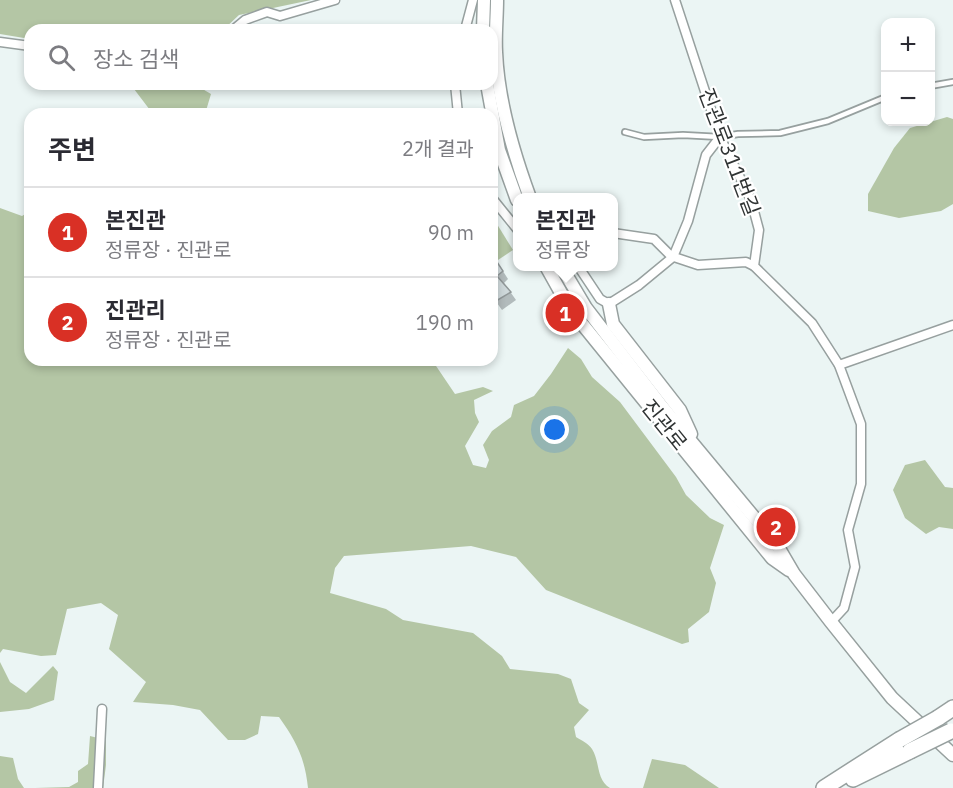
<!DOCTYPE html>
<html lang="ko">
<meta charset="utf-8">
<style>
:root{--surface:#fff;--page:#f2f2f3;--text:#2b2b33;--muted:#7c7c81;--line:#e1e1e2;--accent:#d93025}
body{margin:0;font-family:"IBM Plex Sans","Noto Sans KR",sans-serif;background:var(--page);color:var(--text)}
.controls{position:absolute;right:18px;top:18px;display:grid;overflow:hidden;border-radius:12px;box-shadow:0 3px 9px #0003}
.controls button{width:54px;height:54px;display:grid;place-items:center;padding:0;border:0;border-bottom:2px solid var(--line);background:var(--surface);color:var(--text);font:30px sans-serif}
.you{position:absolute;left:555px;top:430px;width:21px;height:21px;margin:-15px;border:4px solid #fff;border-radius:50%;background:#1a73e8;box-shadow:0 0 0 9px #1a73e833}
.badge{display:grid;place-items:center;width:39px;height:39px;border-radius:50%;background:var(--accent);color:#fff;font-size:20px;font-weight:700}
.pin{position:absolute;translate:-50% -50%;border:3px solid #fff;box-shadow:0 2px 6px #0006}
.popup{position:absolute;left:513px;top:193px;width:105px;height:78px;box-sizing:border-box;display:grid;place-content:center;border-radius:12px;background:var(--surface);filter:drop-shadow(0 2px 4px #0005);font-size:20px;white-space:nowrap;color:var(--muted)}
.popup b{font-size:22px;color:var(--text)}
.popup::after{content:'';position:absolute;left:50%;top:100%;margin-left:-12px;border:12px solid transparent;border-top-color:var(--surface)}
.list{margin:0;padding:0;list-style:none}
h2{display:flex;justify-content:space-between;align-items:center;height:78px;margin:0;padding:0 24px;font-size:26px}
h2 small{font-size:20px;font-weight:400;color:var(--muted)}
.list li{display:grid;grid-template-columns:39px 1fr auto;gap:18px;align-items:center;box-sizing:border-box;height:90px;padding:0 24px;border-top:2px solid var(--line)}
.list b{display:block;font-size:22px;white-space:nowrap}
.list p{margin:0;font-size:20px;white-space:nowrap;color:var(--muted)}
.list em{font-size:20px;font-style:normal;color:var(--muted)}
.icon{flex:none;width:33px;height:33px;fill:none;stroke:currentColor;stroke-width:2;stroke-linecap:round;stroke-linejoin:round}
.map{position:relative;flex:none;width:953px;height:788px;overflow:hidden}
.search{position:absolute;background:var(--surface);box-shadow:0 3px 9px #0003;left:24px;top:24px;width:474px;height:66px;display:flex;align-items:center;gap:15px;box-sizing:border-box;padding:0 21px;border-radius:18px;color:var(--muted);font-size:22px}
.panel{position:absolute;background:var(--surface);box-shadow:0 3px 9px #0003;left:24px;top:108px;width:474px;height:258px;border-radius:18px}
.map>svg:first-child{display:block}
.green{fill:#b4c6a5}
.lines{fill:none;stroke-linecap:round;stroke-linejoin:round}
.lane-casing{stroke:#97a09f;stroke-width:8}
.street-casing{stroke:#97a09f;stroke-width:11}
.secondary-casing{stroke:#97a09f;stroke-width:15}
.highway-casing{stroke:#97a09f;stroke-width:18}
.lane{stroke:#fff;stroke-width:4.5}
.street{stroke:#fff;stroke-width:8}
.secondary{stroke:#fff;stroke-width:12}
.highway{stroke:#fff;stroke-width:15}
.highway-bridge-casing{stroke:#97a09f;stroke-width:18;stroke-linecap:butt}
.highway-bridge{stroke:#fff;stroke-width:15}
.wall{fill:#b2bbbc}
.building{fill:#cfd9db;stroke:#919899;stroke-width:1.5}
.labels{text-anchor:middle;stroke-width:4.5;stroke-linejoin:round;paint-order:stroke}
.street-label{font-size:21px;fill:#303434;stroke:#fff}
</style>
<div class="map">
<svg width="953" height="788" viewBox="0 0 953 788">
<rect width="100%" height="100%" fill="#ebf5f4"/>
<g class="green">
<path d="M0,0H311L239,15L223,30H30V39L0,34Z"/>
<path d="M122,84H194L211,94L205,114H153L134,89Z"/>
<path d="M947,117L953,119V204L941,211L899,218L868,211V194L894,148L910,128Z"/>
<path d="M0,208L22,216L30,211V360H432L455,394L483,387L493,391L474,400L475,413L479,422L465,446L473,465L486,468L489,460L483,445L492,431L511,417L514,405L534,396L551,374L568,348L581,359L592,377L620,402L676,477L686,495L710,518L724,525L710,568L716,583L709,612L688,629L689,642L682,644L546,590L516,557L471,546L344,556L335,568L330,593L386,609L403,620L473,633L502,656L510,669L558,674L571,679L579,703L589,710L574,727L576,737C581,740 589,744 592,749C600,761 596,780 610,788H308C305,758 296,741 279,717L261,716L258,734L245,740H228L200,710L173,705L133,702L146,682L109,649L118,615L101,603L67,609L56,655L41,656L3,649L0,653Z"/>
<path d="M492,216L513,250L492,264Z"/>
<path d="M925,460L945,487L953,488V529L939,527L926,534L905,518L893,490L905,465Z"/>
<path d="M0,662L10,682L26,693L53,666L58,672L54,700L29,709L0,712Z"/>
<path d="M90,736L106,740V765L103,788H35L69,787L78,782V771L88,764Z"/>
<path d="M0,756L13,758L18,779L24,788H0Z"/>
<path d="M652,759L685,765L719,788H643Z"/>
</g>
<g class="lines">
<g class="lane-casing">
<g id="lane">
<path d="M930,86L953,82"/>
<path d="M625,132L644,137L683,135L720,137L738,134L780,133L828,121L886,97"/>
</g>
</g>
<g class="street-casing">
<g id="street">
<path d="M675,0L720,137L751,200L759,230L754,266L812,323L839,365L861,424V484L848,530L855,567L844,608L831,622"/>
<path d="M233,30L245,20L267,12L280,16L335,0"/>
<path d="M465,30L473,0"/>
<path d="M0,42L30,46"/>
<path d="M455,84L458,114"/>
<path d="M492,198L517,229"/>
<path d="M613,233L654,239L671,256L698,265L746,262L754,266"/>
<path d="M578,266L600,299L609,304L639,285L673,257L688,221L706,155L720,137"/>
<path d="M839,365L953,325"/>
<path d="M98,788L102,709"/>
</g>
</g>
<g class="secondary-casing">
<g id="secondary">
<path d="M497,0C497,17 495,35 496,52C498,101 513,152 530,198"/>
<path d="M483,30L484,0"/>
<path d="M487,84L499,150L517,200"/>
<path d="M546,266L570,309L772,558L789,570"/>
<path d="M561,266L586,308L660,404L777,545L794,574L831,622L892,698L953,755"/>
<path d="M609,304L613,324L680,410L691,434"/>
</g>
</g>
<g class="highway-casing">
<g id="highway">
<path d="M938,718L953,708"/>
<path d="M853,779L910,751"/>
<path d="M824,788L899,740"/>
</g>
</g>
<use href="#lane" class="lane"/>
<use href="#street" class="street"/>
<use href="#secondary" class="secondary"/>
<use href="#highway" class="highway"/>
<g class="highway-bridge-casing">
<g id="highway-bridge">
<path d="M899,740L938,718"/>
<path d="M910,751L951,731"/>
</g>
</g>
<use href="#highway-bridge" class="highway-bridge"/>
</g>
<path class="wall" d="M497,262L508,279L504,283L516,300L502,310L492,296Z"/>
<path class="building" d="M497,262L503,271L497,276L511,292L496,301L492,296V265Z"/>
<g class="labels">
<g class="street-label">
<text transform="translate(729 152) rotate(69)" y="7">진관로311번길</text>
<text transform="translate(664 425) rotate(51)" y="7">진관로</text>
</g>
</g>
</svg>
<div class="controls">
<button>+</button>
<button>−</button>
</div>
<div class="you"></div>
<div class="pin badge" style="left:565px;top:313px">1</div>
<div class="popup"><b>본진관</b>정류장</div>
<div class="pin badge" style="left:776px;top:527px">2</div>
<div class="search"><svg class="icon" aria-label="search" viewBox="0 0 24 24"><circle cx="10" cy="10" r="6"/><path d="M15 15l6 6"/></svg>장소 검색</div>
<section class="panel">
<h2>주변<small>2개 결과</small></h2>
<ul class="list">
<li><span class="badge">1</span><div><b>본진관</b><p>정류장 · 진관로</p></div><em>90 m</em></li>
<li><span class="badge">2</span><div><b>진관리</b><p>정류장 · 진관로</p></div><em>190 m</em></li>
</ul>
</section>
</div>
